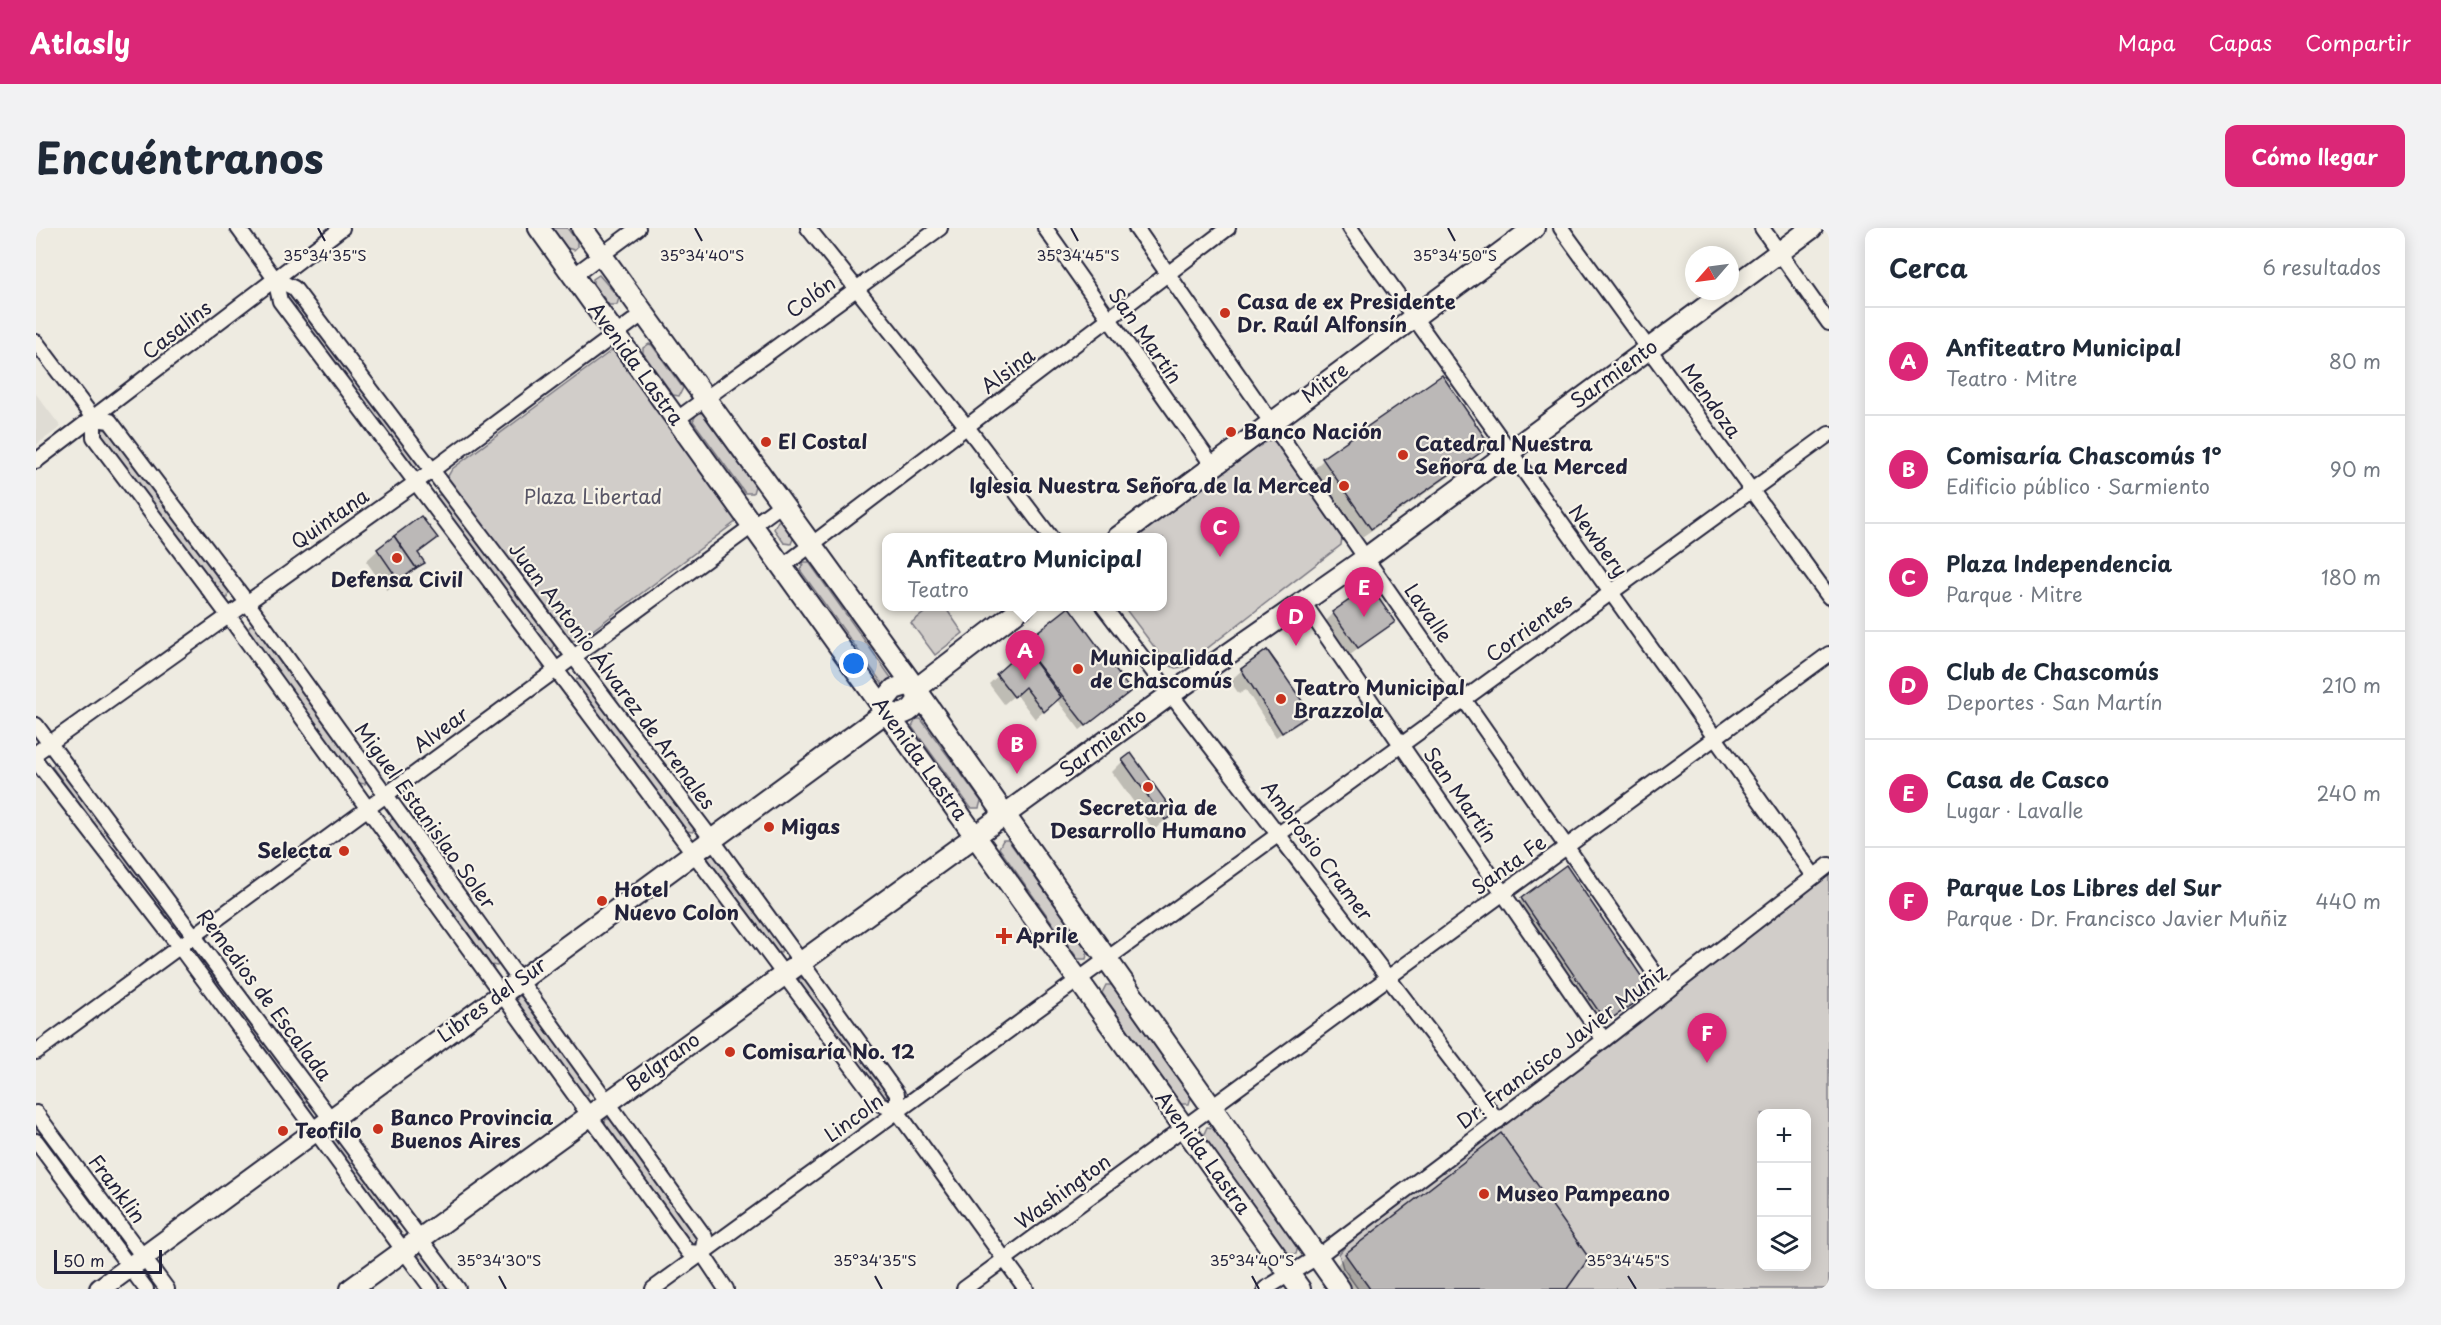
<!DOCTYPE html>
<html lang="es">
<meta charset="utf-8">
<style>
:root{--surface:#fff;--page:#f2f2f3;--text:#1f2937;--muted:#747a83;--line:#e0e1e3;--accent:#db2777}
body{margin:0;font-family:"Playpen Sans",sans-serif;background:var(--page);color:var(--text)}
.controls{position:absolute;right:18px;bottom:18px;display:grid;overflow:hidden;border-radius:12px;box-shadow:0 3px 15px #0003}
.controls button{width:54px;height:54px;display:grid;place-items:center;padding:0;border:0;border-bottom:2px solid var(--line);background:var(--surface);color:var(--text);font:30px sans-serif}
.compass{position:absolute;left:1649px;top:18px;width:54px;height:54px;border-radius:50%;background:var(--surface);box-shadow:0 3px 15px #0003;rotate:242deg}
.scale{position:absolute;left:18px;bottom:15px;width:108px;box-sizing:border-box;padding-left:6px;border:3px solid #22223b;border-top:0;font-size:16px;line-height:21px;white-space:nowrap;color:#22223b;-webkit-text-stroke:4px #f7f3e8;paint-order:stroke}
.you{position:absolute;left:818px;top:436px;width:21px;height:21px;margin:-15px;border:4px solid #fff;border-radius:50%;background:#1a73e8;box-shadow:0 0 0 9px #1a73e833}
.badge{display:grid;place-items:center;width:39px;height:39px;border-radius:50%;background:var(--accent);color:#fff;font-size:20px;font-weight:700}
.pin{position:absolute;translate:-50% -50px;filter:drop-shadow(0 2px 3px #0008)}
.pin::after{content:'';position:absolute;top:32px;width:21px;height:18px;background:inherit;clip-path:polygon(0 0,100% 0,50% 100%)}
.popup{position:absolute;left:846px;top:305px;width:285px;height:78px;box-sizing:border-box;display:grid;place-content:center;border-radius:12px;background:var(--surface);filter:drop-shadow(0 2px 4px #0005);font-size:20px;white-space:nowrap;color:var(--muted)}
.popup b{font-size:22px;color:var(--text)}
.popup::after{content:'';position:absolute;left:50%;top:100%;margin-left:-12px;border:12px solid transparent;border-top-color:var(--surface)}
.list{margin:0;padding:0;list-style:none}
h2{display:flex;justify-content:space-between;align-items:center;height:78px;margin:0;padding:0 24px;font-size:26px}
h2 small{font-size:20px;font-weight:400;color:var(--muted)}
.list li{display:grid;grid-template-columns:39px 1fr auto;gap:18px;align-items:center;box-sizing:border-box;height:108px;padding:0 24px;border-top:2px solid var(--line)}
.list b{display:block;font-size:22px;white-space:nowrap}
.list p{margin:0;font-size:20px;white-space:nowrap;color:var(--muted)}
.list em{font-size:20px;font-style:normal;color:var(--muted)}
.icon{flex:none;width:33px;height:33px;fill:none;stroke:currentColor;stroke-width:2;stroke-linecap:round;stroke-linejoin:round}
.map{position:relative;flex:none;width:1793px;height:1061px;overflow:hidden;border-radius:12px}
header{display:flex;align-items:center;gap:36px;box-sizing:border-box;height:84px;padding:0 30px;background:var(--accent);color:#fff}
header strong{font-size:28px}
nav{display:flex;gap:33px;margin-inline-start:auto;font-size:21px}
.intro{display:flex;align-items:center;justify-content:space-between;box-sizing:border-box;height:144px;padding:0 36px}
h1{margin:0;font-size:42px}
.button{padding:15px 27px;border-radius:12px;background:var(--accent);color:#fff;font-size:21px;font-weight:700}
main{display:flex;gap:36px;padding:0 36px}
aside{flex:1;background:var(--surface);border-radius:12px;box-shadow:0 3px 15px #0003}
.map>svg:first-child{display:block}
.built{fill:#dfdcd4}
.green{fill:#d1cdc9;stroke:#7a7882;stroke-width:1.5;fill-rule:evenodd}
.shadow{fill:#0003}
.building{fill:#bbb8b7;stroke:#22223b;stroke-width:1.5}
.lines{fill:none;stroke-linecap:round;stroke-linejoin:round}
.minor-casing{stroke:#22223b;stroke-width:18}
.secondary-casing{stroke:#22223b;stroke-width:24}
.minor{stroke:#f7f3e8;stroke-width:14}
.secondary{stroke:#f7f3e8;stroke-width:20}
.ticks{fill:none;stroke:#22223b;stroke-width:2}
.poi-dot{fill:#c8321e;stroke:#f7f3e8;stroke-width:2}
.labels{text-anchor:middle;stroke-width:4.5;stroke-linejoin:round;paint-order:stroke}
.street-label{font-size:20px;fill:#22223b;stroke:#f7f3e8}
.poi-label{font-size:20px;font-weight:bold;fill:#22223b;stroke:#f7f3e8;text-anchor:start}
.park-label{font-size:20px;fill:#575566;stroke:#f7f3e8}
.ticks-label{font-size:15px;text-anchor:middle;fill:#22223b;stroke:#f7f3e8;stroke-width:4.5;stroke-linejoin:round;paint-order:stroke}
</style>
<header>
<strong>Atlasly</strong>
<nav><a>Mapa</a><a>Capas</a><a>Compartir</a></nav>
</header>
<div class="intro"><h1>Encuéntranos</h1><a class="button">Cómo llegar</a></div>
<main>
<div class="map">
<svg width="1793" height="1061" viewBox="0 0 1793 1061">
<rect width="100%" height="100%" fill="#eeebe1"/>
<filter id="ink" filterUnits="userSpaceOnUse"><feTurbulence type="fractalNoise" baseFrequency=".0167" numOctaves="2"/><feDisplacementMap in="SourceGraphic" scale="12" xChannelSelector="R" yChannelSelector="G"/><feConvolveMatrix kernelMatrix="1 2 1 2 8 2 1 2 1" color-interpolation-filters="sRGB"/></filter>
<g filter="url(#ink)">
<path class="built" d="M0,166L25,199L0,217Z"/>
<g class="green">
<path d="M516,0H531L541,13V19L538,22L531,20Z"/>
<path d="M563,47L583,70L581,77H573L557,56V51Z"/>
<path d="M251,66H256L382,234L380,238L374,237L249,71Z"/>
<path d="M613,116L616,117L647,160L643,168L637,167L607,125V120Z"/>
<path d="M579,120L702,292L545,411L533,413L412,256L411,250L416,241Z"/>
<path d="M661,185H666L719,258L717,265H709L657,193Z"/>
<path d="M67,201L72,202L193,364L192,370L185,369L65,207Z"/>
<path d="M1236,212L1241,216L1306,309L1305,317L1147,439L1139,440L1131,436L1088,379L1127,378V310L1100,309L1228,214Z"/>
<path d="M401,267H406L518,414L517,421L510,419L399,270Z"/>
<path d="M742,293H747L758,308L755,316L748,315L738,301Z"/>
<path d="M768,334H773L858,454L848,458L764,342Z"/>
<path d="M896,379H909L927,405L899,427L875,395Z"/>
<path d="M214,397L219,398L330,550L329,556L323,555L211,403Z"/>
<path d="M541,451L546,452L658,598L657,604L650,603L539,457Z"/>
<path d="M880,491H885L945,573L943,580H935L876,499Z"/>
<path d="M20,533L132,684L130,685L124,684L16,539Z"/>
<path d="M355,591H360L463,734L461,738L454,737L353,596Z"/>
<path d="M967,612H972L1052,723L1050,731H1042L963,620Z"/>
<path d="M674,626H679L746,719L745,725L739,724L672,631Z"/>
<path d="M1793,647V1061H1322L1307,1040L1303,1026L1311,1016ZM1726,886H1770V1038H1726Z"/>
<path d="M160,722L273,870L271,874L264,873L156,725Z"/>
<path d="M764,750L769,751L852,864L850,870L847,871L762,756Z"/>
<path d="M1070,757H1076L1155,869L1153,876H1145L1066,765Z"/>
<path d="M482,768L487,769L553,861L552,867L545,866L480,774Z"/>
<path d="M0,891L93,1020L92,1022L86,1021L0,906Z"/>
<path d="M570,891H575L661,1010L659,1016L653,1015L568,896Z"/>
<path d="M1171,899L1177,900L1262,1019L1260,1026H1252L1167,908Z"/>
<path d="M297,910H302L363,992L361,996L357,997L295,912Z"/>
<path d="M384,1025H389L415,1061H404L382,1030Z"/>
</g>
<g class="shadow">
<path d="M1406,149L1446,222L1434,234L1323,311L1276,243L1287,232Z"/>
<path d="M400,310L381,327L387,334L351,363L330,333L342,322Z"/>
<path d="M1297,386L1357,394L1313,428L1289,394Z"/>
<path d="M987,417L1088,468L1044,502L1021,472L999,491L980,466L968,476L953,456L985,426L982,422Z"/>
<path d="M1206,442L1273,486L1240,509L1210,462L1203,466L1194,453Z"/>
<path d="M1087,533L1137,585L1118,602L1076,544Z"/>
<path d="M1486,671L1614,763L1561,801L1478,679Z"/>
<path d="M1310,1027L1529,1061H1315L1299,1039Z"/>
</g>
<g class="building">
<path d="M1406,147L1450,211L1447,223L1335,301L1286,230Z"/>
<path d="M385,288L402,310L382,325L389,335L380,340L358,308Z"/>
<path d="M358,308L380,340L363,353L341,321Z"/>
<path d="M1334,358L1359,394L1322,420L1296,384Z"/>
<path d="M1033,379L1095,463L1050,498L986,416Z"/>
<path d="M989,420L1025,469L1008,484L989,459L978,469L960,446Z"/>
<path d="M1231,422L1242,437L1215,456L1205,441Z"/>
<path d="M1231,422L1275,486L1246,505L1205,441Z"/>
<path d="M1095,525L1139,586L1129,592L1086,532Z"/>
<path d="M1530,637L1616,764L1570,794L1485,670Z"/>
<path d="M1465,905L1553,1030L1531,1061H1334L1309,1026Z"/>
</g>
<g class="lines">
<g class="minor-casing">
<g id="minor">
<path d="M202,0L239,51L244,73C443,342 646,607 844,876L861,883L990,1061"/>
<path d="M772,0L931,199L1015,310"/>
<path d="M1009,0L1177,238"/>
<path d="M1100,0L1631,763"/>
<path d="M1314,0L1778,648"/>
<path d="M1525,0L1793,369"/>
<path d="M1726,0L1793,95"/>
<path d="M537,48L602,0"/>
<path d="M239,51L258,60L675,610L861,866V883"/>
<path d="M0,114L58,191V209L192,387L652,1024L666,1025"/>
<path d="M58,191L74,193L210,373L669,1009L666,1025L690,1061"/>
<path d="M640,192L904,0"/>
<path d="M0,233L306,0"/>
<path d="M746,339L1192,0"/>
<path d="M1267,374L1568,812"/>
<path d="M1067,378L1462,893"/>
<path d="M0,497L422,1061"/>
<path d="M0,525L379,255L608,85"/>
<path d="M0,533L143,718L396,1061"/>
<path d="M0,824L746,276"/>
<path d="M0,885L131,1061"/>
<path d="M0,913L110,1061"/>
<path d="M617,1061L1793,206"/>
<path d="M928,1061L1793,426"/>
<path d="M1229,1061L1281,1029L1568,812L1793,637"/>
</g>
</g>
<g class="secondary-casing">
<g id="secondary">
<path d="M503,0L1264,1061"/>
<path d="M546,0L880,461L1304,1061"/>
<path d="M1694,61L1776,0"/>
<path d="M1081,310L1498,0"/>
<path d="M880,461L988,378"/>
<path d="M850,484L849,472L858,461L871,457L880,461"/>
<path d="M850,484C864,489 875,486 882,472L880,461"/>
<path d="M64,1061L850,484"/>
<path d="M315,1061L1135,466L1330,330L1691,63"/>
</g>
</g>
<use href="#minor" class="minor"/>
<use href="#secondary" class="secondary"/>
</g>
</g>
<path class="ticks" d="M282,0L289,13M659,0L666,13M1035,0L1042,13M1412,0L1419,13M463,1048L470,1061M839,1048L846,1061M1216,1048L1223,1061M1592,1048L1600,1061"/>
<g class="poi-dot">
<circle cx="1189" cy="85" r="6"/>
<circle cx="1195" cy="204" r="6"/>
<circle cx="730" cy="214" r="6"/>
<circle cx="1367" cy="227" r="6"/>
<circle cx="1308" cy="258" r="6"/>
<circle cx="361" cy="330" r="6"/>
<circle cx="1042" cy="441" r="6"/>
<circle cx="1245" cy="471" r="6"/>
<circle cx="1112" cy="559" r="6"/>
<circle cx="733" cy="599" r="6"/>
<circle cx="308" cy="623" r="6"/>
<circle cx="566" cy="673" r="6"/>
<path d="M965 699h6v6h6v6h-6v6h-6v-6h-6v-6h6z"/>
<circle cx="694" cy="824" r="6"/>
<circle cx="342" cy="901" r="6"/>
<circle cx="247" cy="903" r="6"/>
<circle cx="1448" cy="966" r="6"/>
</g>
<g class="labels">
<g class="street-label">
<text transform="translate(775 69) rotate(-36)" y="7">Colón</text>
<text transform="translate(141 102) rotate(-38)" y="7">Casalins</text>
<text transform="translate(1109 108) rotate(55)" y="7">San Martín</text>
<text transform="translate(600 136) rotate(54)" y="7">Avenida Lastra</text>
<text transform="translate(972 143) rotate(-37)" y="7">Alsina</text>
<text transform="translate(1578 146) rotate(-36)" y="7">Sarmiento</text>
<text transform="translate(1289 155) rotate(-37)" y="7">Mitre</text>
<text transform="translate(1675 173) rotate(54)" y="7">Mendoza</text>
<text transform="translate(294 291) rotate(-35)" y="7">Quintana</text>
<text transform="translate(1562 313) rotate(54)" y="7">Newbery</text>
<text transform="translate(1392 385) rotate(55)" y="7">Lavalle</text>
<text transform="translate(1493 400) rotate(-36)" y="7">Corrientes</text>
<text transform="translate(576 448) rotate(53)" y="7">Juan Antonio Álvarez de Arenales</text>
<text transform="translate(405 502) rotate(-36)" y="7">Alvear</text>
<text transform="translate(1067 515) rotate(-36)" y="7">Sarmiento</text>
<text transform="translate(884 531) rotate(54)" y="7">Avenida Lastra</text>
<text transform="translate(1424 567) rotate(55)" y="7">San Martín</text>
<text transform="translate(389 588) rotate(54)" y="7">Miguel Estanislao Soler</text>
<text transform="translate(1281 623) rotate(53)" y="7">Ambrosio Cramer</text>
<text transform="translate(1473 637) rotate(-36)" y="7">Santa Fe</text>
<text transform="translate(228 767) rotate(53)" y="7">Remedios de Escalada</text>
<text transform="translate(456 772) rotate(-36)" y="7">Libres del Sur</text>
<text transform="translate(1526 819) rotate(-37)" y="7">Dr. Francisco Javier Muñiz</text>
<text transform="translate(627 834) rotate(-36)" y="7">Belgrano</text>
<text transform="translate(818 890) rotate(-36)" y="7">Lincoln</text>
<text transform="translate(1167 925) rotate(54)" y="7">Avenida Lastra</text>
<text transform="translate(81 961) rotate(53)" y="7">Franklin</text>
<text transform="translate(1027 964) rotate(-36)" y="7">Washington</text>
</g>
<g class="poi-label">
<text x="1201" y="81">Casa de ex Presidente<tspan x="1201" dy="23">Dr. Raúl Alfonsín</tspan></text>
<text x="1207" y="211">Banco Nación</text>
<text x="742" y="221">El Costal</text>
<text x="1379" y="223">Catedral Nuestra<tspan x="1379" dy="23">Señora de La Merced</tspan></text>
<text x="1296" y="265" text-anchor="end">Iglesia Nuestra Señora de la Merced</text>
<text x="361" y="359" text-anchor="middle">Defensa Civil</text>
<text x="1054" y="437">Municipalidad<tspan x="1054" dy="23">de Chascomús</tspan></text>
<text x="1257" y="467">Teatro Municipal<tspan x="1257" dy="23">Brazzola</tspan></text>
<text x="1112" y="587" text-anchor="middle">Secretarìa de<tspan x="1112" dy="23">Desarrollo Humano</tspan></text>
<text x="745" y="606">Migas</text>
<text x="296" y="630" text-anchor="end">Selecta</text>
<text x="578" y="669">Hotel<tspan x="578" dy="23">Nuevo Colon</tspan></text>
<text x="980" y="715">Aprile</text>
<text x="706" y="831">Comisaría No. 12</text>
<text x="354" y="897">Banco Provincia<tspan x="354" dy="23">Buenos Aires</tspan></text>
<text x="259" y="910">Teofilo</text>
<text x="1460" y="973">Museo Pampeano</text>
</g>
<g class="park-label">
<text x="557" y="276">Plaza Libertad</text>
</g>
</g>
<g class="ticks-label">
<text x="289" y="33">35°34'35"S</text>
<text x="666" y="33">35°34'40"S</text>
<text x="1419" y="33">35°34'50"S</text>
<text x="1042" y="33">35°34'45"S</text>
<text x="463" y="1038">35°34'30"S</text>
<text x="839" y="1038">35°34'35"S</text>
<text x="1216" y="1038">35°34'40"S</text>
<text x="1592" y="1038">35°34'45"S</text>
</g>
</svg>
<div class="controls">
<button>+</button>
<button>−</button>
<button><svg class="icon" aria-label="layers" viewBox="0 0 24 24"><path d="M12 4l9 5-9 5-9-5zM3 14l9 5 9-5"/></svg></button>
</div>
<svg class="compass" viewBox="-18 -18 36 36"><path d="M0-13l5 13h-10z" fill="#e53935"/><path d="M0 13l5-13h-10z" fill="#747a83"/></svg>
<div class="scale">50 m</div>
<div class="you"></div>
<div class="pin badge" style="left:989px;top:452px">A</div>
<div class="popup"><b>Anfiteatro Municipal</b>Teatro</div>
<div class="pin badge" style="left:981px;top:546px">B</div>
<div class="pin badge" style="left:1184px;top:329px">C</div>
<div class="pin badge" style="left:1260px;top:418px">D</div>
<div class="pin badge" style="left:1328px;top:389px">E</div>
<div class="pin badge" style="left:1671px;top:835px">F</div>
</div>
<aside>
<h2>Cerca<small>6 resultados</small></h2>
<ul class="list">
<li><span class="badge">A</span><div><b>Anfiteatro Municipal</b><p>Teatro · Mitre</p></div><em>80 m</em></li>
<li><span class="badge">B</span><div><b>Comisaría Chascomús 1°</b><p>Edificio público · Sarmiento</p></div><em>90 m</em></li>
<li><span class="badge">C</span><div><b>Plaza Independencia</b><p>Parque · Mitre</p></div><em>180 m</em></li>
<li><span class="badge">D</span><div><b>Club de Chascomús</b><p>Deportes · San Martín</p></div><em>210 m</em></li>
<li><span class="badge">E</span><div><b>Casa de Casco</b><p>Lugar · Lavalle</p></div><em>240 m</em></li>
<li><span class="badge">F</span><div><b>Parque Los Libres del Sur</b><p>Parque · Dr. Francisco Javier Muñiz</p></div><em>440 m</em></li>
</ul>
</aside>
</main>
